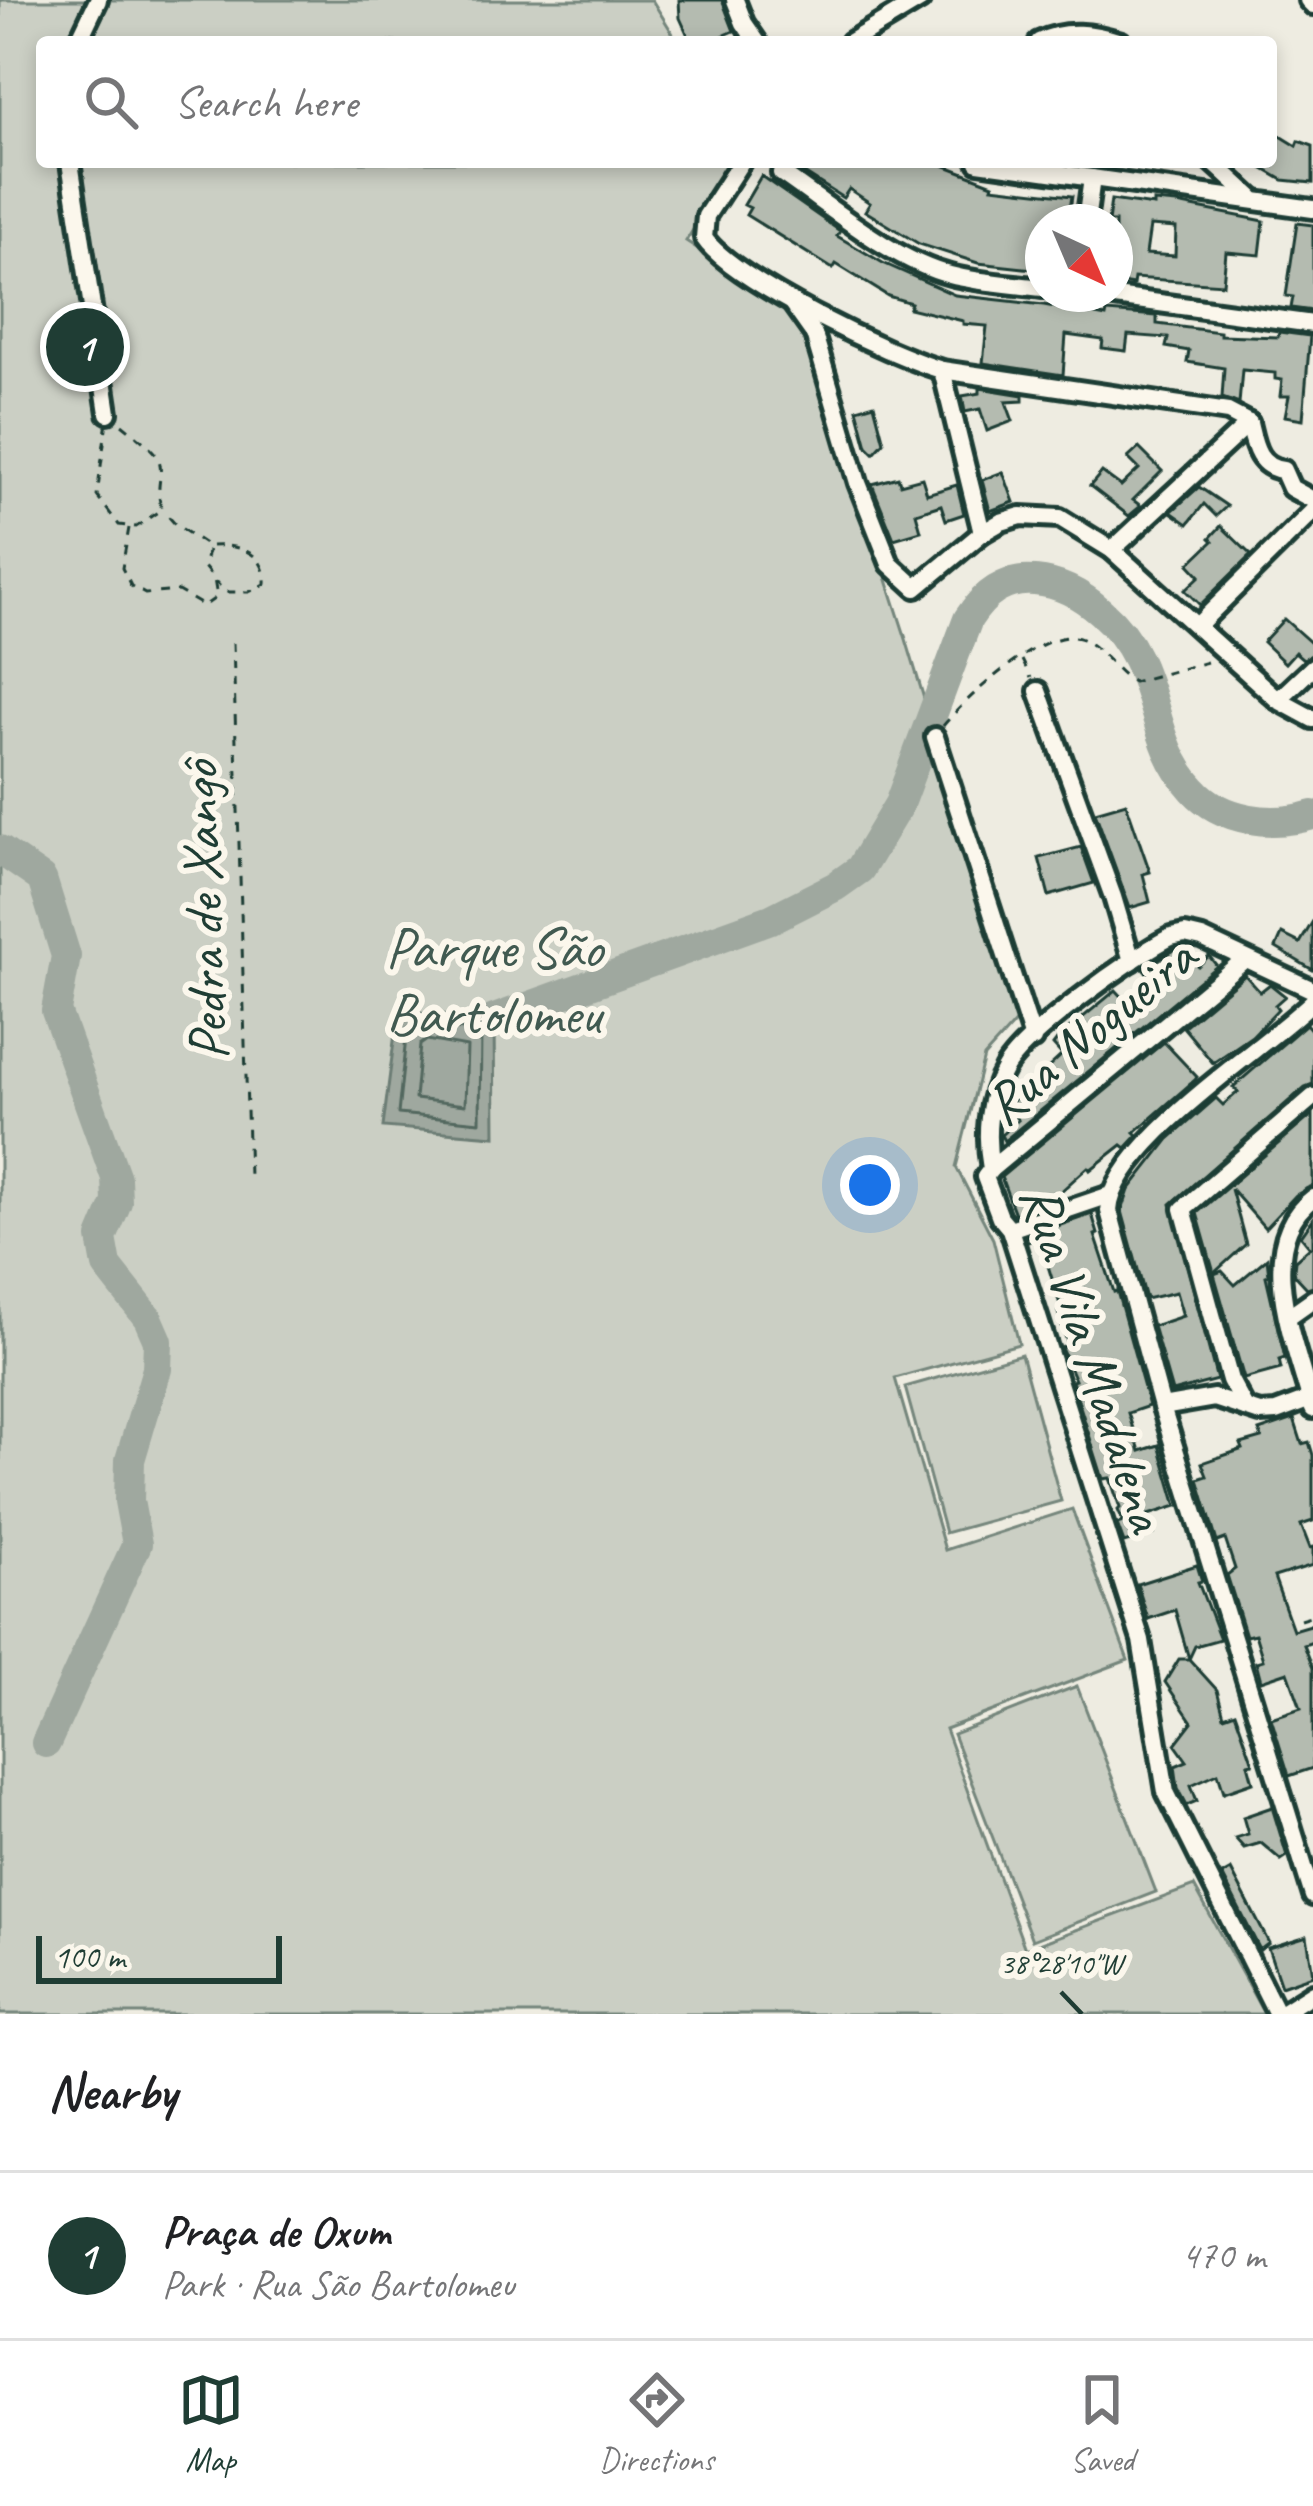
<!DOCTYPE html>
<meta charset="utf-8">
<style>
:root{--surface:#fff;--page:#f6f6f6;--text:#202124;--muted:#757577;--line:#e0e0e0;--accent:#1f3d34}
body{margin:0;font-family:Caveat,sans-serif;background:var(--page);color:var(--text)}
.compass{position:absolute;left:1025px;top:204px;width:108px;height:108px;border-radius:50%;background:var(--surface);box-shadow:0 6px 18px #0003;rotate:136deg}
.scale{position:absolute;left:36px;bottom:30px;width:246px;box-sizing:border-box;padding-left:12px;border:6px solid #1f3d34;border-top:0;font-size:33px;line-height:42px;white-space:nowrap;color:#1f3d34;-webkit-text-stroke:9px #fbf7ec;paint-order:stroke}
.you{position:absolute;left:870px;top:1185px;width:42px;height:42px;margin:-30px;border:9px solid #fff;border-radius:50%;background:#1a73e8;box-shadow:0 0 0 18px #1a73e833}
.badge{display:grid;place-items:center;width:78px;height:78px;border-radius:50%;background:var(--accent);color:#fff;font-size:39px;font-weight:700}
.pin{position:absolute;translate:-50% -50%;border:6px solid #fff;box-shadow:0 3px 12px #0006}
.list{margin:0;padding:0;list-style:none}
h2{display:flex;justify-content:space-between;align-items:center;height:156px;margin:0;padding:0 48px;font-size:51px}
h2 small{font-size:39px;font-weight:400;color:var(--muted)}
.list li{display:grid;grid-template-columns:78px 1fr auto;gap:36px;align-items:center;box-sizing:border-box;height:168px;padding:0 48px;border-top:3px solid var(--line)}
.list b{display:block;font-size:45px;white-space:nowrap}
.list p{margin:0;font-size:39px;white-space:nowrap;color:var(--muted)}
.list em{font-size:39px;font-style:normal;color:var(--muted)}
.icon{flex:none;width:66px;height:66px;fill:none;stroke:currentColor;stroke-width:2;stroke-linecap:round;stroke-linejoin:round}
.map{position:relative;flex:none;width:1313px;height:2014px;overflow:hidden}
.search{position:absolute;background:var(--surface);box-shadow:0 6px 18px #0003;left:36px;right:36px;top:36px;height:132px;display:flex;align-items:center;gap:30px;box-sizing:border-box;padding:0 42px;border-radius:12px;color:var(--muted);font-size:45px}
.sheet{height:324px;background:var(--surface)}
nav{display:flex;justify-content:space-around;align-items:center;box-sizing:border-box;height:168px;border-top:3px solid var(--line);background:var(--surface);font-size:33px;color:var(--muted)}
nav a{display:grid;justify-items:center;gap:6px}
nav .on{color:var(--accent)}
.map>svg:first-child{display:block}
.green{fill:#cbcfc4;stroke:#75867c;stroke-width:3}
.water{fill:#9fa89f;stroke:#6c7d74;stroke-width:3}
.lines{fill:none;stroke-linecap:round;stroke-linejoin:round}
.shore{stroke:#52685f;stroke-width:3}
.river{stroke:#9fa89f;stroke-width:30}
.building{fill:#b4bbb0;stroke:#1f3d34;stroke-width:3;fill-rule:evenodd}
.street-casing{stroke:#1f3d34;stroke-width:26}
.path{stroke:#1f3d34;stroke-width:3;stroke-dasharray:9 9;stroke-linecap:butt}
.street{stroke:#fbf7ec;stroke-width:16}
.ticks{fill:none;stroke:#1f3d34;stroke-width:4.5}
.labels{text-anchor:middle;stroke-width:12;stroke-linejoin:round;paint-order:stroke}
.street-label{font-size:57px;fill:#1f3d34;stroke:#fbf7ec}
.park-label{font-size:57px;fill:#415a51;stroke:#fbf7ec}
.ticks-label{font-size:30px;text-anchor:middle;fill:#1f3d34;stroke:#fbf7ec;stroke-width:12;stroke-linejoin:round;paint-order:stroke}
</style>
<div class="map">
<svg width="1313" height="2014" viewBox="0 0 1313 2014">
<rect width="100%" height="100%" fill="#eeece1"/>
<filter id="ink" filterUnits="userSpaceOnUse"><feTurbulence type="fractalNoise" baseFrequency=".00833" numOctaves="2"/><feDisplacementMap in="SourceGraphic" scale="24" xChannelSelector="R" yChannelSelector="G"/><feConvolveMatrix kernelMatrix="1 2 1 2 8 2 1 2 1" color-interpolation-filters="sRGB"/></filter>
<g filter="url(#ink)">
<g class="green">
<path d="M0,0H652L678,42H42V162H735L686,241L789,308L807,331L906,639L1020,1017L984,1057L956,1167L993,1239L1019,1344L895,1378L945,1550L1072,1509L1128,1660L945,1729L1025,1949L1194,1886L1264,2014H0Z"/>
<path d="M1021,1354L1061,1501L945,1533L905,1387Z"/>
<path d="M1077,1686L1156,1892L1032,1940L953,1734Z"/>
</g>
<path class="water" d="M398,1010L494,1019L495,1136L383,1127Z"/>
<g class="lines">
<g class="shore">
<path d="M414,1024L481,1032L480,1122L398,1114L407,1028Z"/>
<path d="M427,1040L467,1047L465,1105L415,1099L420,1045Z"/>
</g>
<g class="river">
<path d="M0,850L42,879L66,956L56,1011L116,1178L117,1202L102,1238L107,1266L148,1318L158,1341L157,1369L130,1460L129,1501L137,1544L46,1743"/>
<path d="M494,1019L771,919L836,886L860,869L899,804L968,619C984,594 1004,578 1035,581C1061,583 1082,595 1101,612C1164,667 1144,736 1193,789C1222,822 1274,827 1313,815"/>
</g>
</g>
<g class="building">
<path d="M679,0H722L734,31L709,42H691L680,18Z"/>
<path d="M1271,130L1297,146L1299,141L1313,146V183L1283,180L1252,162H1271Z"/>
<path d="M787,162H936L993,184L992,187L1072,196L1068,222H1043V270L978,263L919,244L865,211L870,203L849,189L843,198Z"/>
<path d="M761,176L840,231L837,236L883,263L955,295L1044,305L1106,317L1107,312L1157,316V324L1220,332V335L1278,337L1279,332L1310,336L1303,419L1285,416L1289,396H1280L1282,380L1275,379V373L1242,370L1239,404L1222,398L1224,368L1187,362L1189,351L1166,347L1168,338L1128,335L1126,351L1102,348L1103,340L1066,335L1063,375L983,363L987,326L963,324V321L909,308L911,303L888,296L836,264L833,269L746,215L750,208L744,205Z"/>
<path d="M1111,200L1154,206V202L1177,204L1264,221L1260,255L1226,252L1223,284L1134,278L1133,285L1115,282V222H1108ZM1150,226L1176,228L1175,256L1146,254Z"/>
<path d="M1297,223L1313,225V311L1291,308L1293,297L1286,296Z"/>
<path d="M980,388L1023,395V401L1006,402L1013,421L987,431L980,409L965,412L962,396L980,393Z"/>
<path d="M874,404L884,442L874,453L867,446L857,409Z"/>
<path d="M1139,448L1162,471L1133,500L1141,506L1129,516L1090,486L1102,472L1121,486L1139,469L1128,458Z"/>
<path d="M1003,472L1014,502L990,511L982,480Z"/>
<path d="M898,477L900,484L922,478L927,494L957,485L964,514L946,520L941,505L916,513L921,531L894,539L872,484Z"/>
<path d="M1199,487L1227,506L1216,516L1204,504L1188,524L1171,512Z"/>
<path d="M1221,526L1251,555L1200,605L1185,590L1200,576L1189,564L1213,541L1210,538Z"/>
<path d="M1284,619L1313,645V655L1303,659L1295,652L1285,663L1263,642Z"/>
<path d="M1126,803L1150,872L1143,874L1150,902L1130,908L1095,812Z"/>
<path d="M1081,847L1094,883L1049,896L1039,858Z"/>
<path d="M1313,921V970L1276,948L1282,934L1300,943Z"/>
<path d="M1176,949L1198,966L1209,956L1217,966L1004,1141L1001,1135L1018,1120L1007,1106L1062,1055L1053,1045L1059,1037L1116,990L1129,1004L1153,980L1143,969Z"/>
<path d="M1245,975L1260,992L1270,984L1285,996L1275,1005L1278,1009L1252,1036L1213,1063L1183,1027Z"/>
<path d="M1306,1024L1313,1032V1084L1305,1087L1171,1204L1217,1380L1172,1392L1153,1326L1183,1316L1176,1292L1146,1299L1122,1211L1129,1190L1169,1139L1216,1098L1223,1105L1238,1092L1233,1087Z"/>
<path d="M1164,1042L1197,1077L1195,1080L1135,1132L1138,1135L1126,1148L1122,1145L1090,1170L1088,1167L1049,1202L1015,1214L1001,1177Z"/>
<path d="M1313,1114V1186L1296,1195L1265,1228L1231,1189L1246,1244L1214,1273L1197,1213Z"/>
<path d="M1092,1214L1098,1234L1095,1235L1114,1292L1117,1291L1149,1406L1128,1413L1140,1451L1159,1445L1177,1506L1148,1515L1154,1534L1124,1543L1117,1524L1123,1522L1118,1510L1120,1508L1110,1478L1103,1479L1072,1381L1075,1380L1061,1348L1068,1345L1058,1312L1062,1311L1044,1253L1039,1237L1028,1242L1026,1237Z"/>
<path d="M1313,1219V1286L1307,1288L1295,1275L1294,1269L1295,1260L1310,1247L1301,1236Z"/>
<path d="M1267,1258L1269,1275L1266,1276L1285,1358L1279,1360L1281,1369L1244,1379L1214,1274L1222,1271L1235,1285Z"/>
<path d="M1294,1419L1302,1444L1309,1442L1313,1455V1521L1301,1525L1310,1548L1313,1547V1565L1274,1577L1293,1630L1313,1624V1642L1304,1645L1313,1668V1768L1289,1776L1271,1718L1301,1708L1288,1672L1261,1681L1256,1662L1263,1660L1255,1634L1246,1636L1227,1575L1235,1569L1225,1539L1217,1542L1198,1479L1207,1476L1202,1463L1243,1449L1241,1444L1262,1438L1259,1431Z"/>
<path d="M1197,1565L1202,1581L1198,1582L1220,1639L1195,1646L1189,1659L1175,1610L1148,1619L1137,1584Z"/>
<path d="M1179,1659H1189L1217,1690L1224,1716L1235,1712L1253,1763L1248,1764L1253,1782L1224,1792L1218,1773L1191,1785L1197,1801L1187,1805L1178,1788L1175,1766L1187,1761L1175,1744L1192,1722L1165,1682Z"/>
<path d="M1272,1807L1287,1856L1281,1860L1261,1843L1244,1848L1235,1838L1248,1834L1243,1817Z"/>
<path d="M1231,1870L1269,1943L1260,1950L1222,1875Z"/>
<path d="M1307,1936L1313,1975L1281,1986L1268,1948Z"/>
</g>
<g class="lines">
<g class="street-casing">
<g id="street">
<path d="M735,0L744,23L757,42"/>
<path d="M1308,0L1313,5"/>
<path d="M78,42L98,0"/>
<path d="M850,42L920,0"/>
<path d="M1039,42C1065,29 1093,33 1121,42"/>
<path d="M70,162L108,413"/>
<path d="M741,162L706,216L704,238C732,280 891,356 942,370L1228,412L1249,423"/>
<path d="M978,162L1313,209"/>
<path d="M1213,162L1252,198"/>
<path d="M781,173C831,207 892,260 950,275C980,283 1012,284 1043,288"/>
<path d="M1086,222L1092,178"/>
<path d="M1093,294L1313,324"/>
<path d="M792,303L814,334L858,483L890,564L916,588L982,533L1001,522L1021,516L1060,518L1112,550L1278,700L1313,719"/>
<path d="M942,370L982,533"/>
<path d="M1249,423C1254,444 1257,467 1283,470L1291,488L1313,500"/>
<path d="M1112,550L1249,423"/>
<path d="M1198,625L1313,511"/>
<path d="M1038,691L1113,897L1132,961"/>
<path d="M1278,700L1313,667"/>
<path d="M935,737L1033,1039"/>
<path d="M1313,1001C1263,1050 1113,1143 1109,1211L1162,1407L1313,1896"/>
<path d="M991,1169L1245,959"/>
<path d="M1313,1198C1251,1244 1296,1346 1313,1409"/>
<path d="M1010,1229L1110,1195"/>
<path d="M1289,1316L1313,1299"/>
<path d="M1162,1407L1214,1398L1260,1413L1276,1412L1313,1398"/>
<path d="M1245,1408L1230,1380L1183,1209L1313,1097"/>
<path d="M1277,2014L1166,1792L1141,1640L1010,1229L1000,1217L985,1177L991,1169C985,1137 987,1099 1004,1070C1022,1036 1134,955 1171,937L1185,934L1202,938L1313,990"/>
<path d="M1280,2014L1313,1993"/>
</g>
</g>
<g class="path">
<path d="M108,413C119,422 156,449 159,460C164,476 154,488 162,509L136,527L119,525L97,496Z"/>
<path d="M129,528L122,568L131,586L145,594L178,591L204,606L217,597L214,579L204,567L209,547L175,524L163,510"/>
<path d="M211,546C237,544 267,552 265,584L249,592H225L216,582"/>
<path d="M233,643L249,1177"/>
<path d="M1022,660L1031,678"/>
<path d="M943,726C964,700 1046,623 1082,639C1102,648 1115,671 1133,682L1207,662"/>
<path d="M1300,1619L1313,1615"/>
</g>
<use href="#street" class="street"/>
</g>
</g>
<path class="ticks" d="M1061,1992L1082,2014"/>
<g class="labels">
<g class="street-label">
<text transform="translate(202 911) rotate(-92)" y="20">Pedra de Xangô</text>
<text transform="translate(1089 1030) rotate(-40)" y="20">Rua Nogueira</text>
<text transform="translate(1095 1357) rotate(72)" y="20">Rua Vila Madalena</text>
</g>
<g class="park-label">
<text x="494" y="967">Parque São<tspan x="494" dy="66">Bartolomeu</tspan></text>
</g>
</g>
<g class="ticks-label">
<text x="1061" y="1973">38°28'10"W</text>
</g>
</svg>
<svg class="compass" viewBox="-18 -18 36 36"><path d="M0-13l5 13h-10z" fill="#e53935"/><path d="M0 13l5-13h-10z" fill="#757577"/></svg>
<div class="scale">100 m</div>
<div class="you"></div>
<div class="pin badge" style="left:85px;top:347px">1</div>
<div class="search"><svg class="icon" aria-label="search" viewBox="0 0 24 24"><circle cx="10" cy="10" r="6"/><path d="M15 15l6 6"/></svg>Search here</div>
</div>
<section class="sheet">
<h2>Nearby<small></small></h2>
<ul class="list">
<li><span class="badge">1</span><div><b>Praça de Oxum</b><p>Park · Rua São Bartolomeu</p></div><em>470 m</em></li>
</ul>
</section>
<nav>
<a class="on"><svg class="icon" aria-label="map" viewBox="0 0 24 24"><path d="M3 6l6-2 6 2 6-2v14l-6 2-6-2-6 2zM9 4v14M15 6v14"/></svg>Map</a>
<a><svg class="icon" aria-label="directions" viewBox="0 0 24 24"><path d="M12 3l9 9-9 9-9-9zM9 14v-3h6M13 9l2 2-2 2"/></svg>Directions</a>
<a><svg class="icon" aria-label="saved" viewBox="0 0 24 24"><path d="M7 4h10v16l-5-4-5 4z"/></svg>Saved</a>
</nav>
